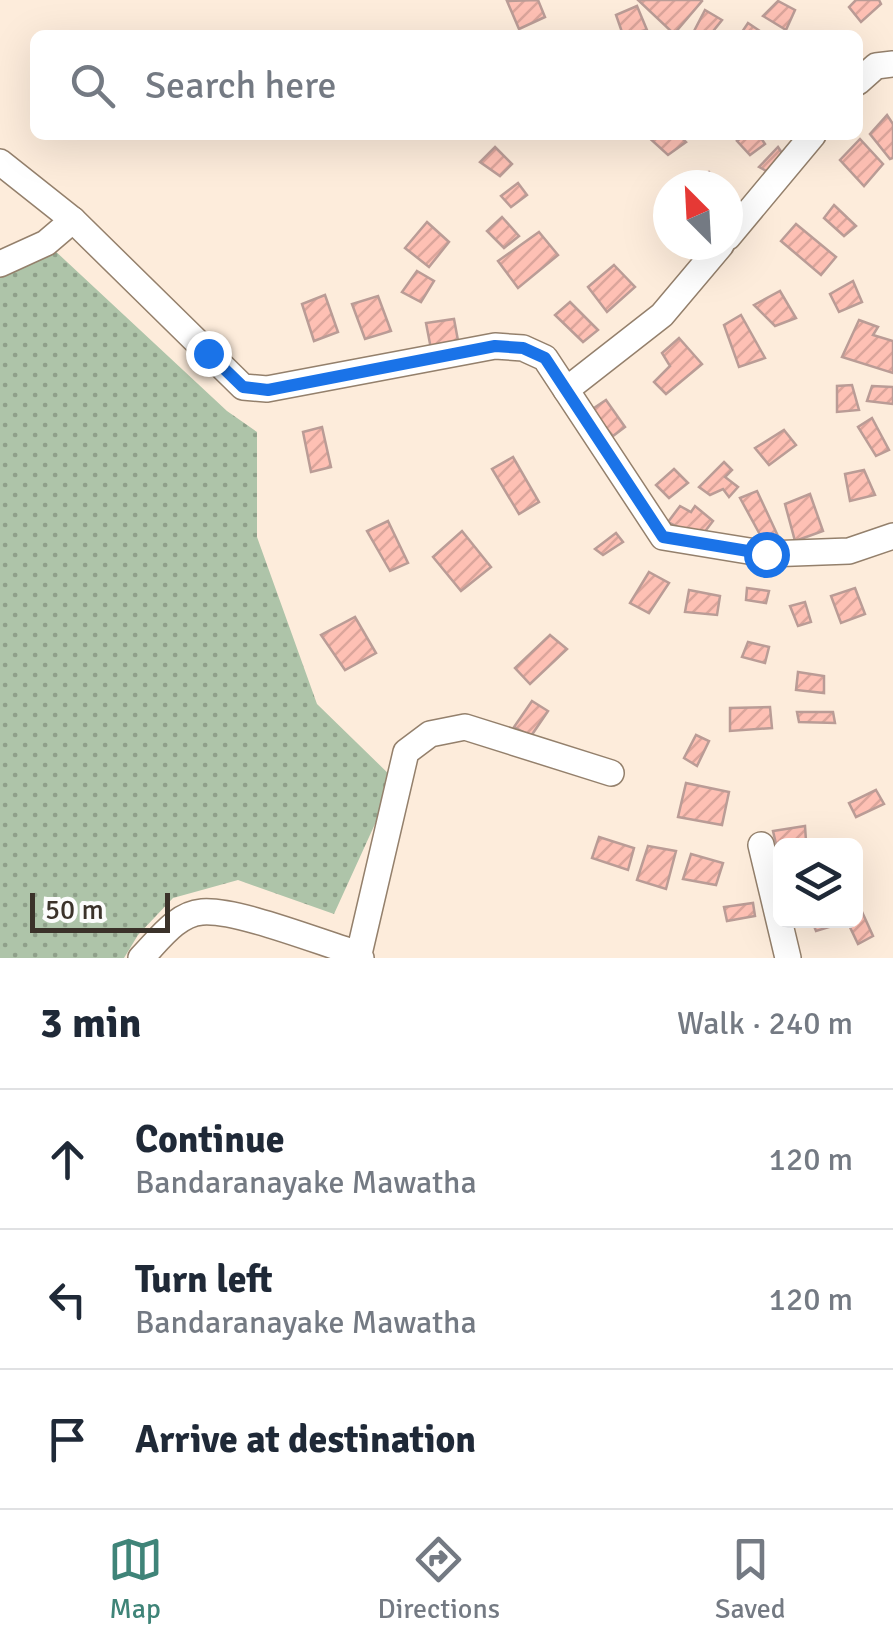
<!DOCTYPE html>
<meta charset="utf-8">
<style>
:root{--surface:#fff;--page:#f6f6f7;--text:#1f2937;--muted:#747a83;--line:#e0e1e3;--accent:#3f8478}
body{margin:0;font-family:Signika,sans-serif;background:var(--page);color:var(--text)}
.controls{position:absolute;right:30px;bottom:30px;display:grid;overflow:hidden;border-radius:15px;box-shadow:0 10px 40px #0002}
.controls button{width:90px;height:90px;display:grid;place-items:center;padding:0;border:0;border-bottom:2px solid var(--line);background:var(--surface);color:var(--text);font:50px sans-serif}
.compass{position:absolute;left:653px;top:170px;width:90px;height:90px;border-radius:50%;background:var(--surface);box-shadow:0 10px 40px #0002;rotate:336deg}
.scale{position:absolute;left:30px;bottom:25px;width:140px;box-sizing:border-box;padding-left:10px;border:5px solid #3b322a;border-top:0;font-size:28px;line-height:35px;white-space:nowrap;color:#3b322a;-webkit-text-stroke:8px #fcfcfc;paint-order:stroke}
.stop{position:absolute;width:30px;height:30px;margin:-22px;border:8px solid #1a73e8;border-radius:50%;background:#fff}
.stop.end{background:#1a73e8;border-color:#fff;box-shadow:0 2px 10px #0008}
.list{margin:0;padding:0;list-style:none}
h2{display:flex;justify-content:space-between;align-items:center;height:130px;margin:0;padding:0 40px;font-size:42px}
h2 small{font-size:32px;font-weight:400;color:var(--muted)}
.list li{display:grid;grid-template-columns:65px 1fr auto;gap:30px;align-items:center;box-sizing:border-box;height:140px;padding:0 40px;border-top:2px solid var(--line)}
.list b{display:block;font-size:38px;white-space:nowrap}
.list p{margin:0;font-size:32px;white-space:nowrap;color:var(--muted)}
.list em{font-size:32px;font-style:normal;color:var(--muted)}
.icon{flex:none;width:55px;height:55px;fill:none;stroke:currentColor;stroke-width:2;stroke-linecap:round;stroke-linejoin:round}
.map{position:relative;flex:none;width:893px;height:958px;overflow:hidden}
.search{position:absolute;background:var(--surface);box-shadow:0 10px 40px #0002;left:30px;right:30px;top:30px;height:110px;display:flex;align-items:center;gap:25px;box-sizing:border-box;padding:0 35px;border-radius:15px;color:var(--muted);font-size:38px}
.sheet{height:550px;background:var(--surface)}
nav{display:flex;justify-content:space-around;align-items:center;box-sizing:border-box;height:140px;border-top:2px solid var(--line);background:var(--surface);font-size:28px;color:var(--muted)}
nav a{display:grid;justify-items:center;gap:5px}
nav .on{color:var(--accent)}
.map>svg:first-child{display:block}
.grass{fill:url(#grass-dots)}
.building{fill:url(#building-hatch);stroke:#ba9c96;stroke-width:2.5}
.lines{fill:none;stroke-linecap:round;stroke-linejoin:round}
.minor-casing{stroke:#94806c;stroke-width:28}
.minor{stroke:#fff;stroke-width:25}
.route{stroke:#1a73e8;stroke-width:12}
</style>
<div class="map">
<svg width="893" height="958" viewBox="0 0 893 958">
<defs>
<pattern id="grass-dots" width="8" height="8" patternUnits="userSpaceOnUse" patternTransform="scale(2.5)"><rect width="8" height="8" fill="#aec4a9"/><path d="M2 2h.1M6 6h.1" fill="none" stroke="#8fa08a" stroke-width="1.8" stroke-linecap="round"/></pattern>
<pattern id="building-hatch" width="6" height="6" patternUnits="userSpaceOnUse" patternTransform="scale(2.5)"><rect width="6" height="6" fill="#fec0b4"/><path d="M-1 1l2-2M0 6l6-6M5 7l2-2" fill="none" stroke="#dba59b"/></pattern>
</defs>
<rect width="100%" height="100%" fill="#fdecdb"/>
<path class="grass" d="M52,248L227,411L257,432V537L317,704L395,780L334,914L238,880L173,898L138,935L124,958H0V267Z"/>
<g class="building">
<path d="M538,0L545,17L519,29L507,1Z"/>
<path d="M638,0H701L702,1L674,34Z"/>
<path d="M856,0H879L881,4L861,22L849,7Z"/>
<path d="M778,1L795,10L786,30L763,16Z"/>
<path d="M637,6L647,30L623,35L616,15Z"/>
<path d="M705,10L722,20L710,35H692Z"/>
<path d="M748,23L766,35H740Z"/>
<path d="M887,115L893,124V158L890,159L870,134Z"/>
<path d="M646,135H679L686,142L668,155Z"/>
<path d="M745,135H759L765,144L750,155L737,141Z"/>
<path d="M860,139L883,164L864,186L840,160Z"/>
<path d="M495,147L512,164L500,176L480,162Z"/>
<path d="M778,147L786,159L772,174L759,167Z"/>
<path d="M709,172L721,185H695Z"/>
<path d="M518,183L527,195L511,207L501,196Z"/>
<path d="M834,205L856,226L844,236L824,218Z"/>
<path d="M502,217L519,236L504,248L487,231Z"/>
<path d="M427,222L449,242L429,267L405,248Z"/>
<path d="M796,224L836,257L821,275L781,241Z"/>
<path d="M539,232L558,255L518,288L498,261Z"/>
<path d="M614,265L635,287L607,312L588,287Z"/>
<path d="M417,271L434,281L421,302L402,292Z"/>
<path d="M853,281L862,302L839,312L830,294Z"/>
<path d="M780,291L796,318L775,326L754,305Z"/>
<path d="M325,295L338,332L314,341L302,304Z"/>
<path d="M378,296L391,331L365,339L352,304Z"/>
<path d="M570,302L598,330L583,342L555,315Z"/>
<path d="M741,315L765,358L739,367L724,325Z"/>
<path d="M454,319L459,346L431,349L426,323Z"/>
<path d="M859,320L878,327L873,335L893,341V373L842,357Z"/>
<path d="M679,338L702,364L666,394L654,382L670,366L662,353Z"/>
<path d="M852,385L859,410L837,412V386Z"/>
<path d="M872,386L893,387V404L867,401Z"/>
<path d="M606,400L625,427L613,436L591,410Z"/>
<path d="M872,418L889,450L876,456L858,427Z"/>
<path d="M322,427L331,467L311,472L303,432Z"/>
<path d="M784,430L796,445L769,465L755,448Z"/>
<path d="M513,457L539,502L519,514L492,469Z"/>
<path d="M724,462L732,470L725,477L738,487L729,497L723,489L710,495L699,487Z"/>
<path d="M674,469L688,483L669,498L656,485Z"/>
<path d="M864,470L875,495L850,501L845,474Z"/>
<path d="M757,491L778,536L764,542L740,498Z"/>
<path d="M810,494L823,531L795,541L785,504Z"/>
<path d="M680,506L691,512L695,506L713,521L700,538L668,522Z"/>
<path d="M388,521L408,563L390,571L367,531Z"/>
<path d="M462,531L491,567L461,591L433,557Z"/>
<path d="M616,533L623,542L603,555L595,549Z"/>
<path d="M649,572L669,583L649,613L630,603Z"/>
<path d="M747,588L769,591L766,603L746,600Z"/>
<path d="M855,588L865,614L841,623L831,596Z"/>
<path d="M689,590L720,596L717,615L685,612Z"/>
<path d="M805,602L811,622L798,626L790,606Z"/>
<path d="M355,617L376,653L345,670L321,635Z"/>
<path d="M550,635L567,649L530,684L515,668Z"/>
<path d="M748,642L769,647L765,663L742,657Z"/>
<path d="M798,672L824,676V693L796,690Z"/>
<path d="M532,701L548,711L531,736L514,727Z"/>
<path d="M770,707L772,728L730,731V708Z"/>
<path d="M797,712H833L835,723L799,722Z"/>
<path d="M696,735L709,741L697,766L684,758Z"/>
<path d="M686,783L729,792L722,825L678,817Z"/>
<path d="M876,790L884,804L856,817L849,803Z"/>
<path d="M805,826L806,841L776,844L773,831Z"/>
<path d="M599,837L634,848L628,870L592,858Z"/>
<path d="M648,846L676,851L666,889L637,880Z"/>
<path d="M691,854L723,863L716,885L683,879Z"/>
<path d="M753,903L755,916L727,921L724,907Z"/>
<path d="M858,903L873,936L858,944L847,921H856V904Z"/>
<path d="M812,921H835L836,925L816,931Z"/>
</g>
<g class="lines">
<g class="minor-casing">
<g id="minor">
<path d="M858,82L876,66L893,64"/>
<path d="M0,162L73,220L243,387L267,389L495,346L523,348L545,358L663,537L767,554L849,551L893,536"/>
<path d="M728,237L813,135"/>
<path d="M0,264L46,243L73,220"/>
<path d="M566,390L662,315L721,245"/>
<path d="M761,845L788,958"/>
<path d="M141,958C158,941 176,914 202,912C237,909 321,943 359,954"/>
<path d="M361,958L359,954L406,752L430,734L465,727L611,773"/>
</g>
</g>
<use href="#minor" class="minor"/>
</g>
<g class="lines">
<path class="route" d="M208,353L243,387L268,390L495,346L523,348L545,358L663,537L766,554"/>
</g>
</svg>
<div class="controls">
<button><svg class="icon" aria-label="layers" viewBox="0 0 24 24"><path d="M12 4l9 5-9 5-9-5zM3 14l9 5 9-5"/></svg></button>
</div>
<svg class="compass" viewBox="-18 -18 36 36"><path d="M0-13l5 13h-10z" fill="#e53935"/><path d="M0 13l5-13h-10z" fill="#747a83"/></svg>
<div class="scale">50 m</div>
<div class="stop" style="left:766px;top:554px"></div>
<div class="stop end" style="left:208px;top:353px"></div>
<div class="search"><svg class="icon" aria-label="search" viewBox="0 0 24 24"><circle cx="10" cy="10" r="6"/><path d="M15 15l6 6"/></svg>Search here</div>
</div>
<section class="sheet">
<h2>3 min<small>Walk · 240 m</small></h2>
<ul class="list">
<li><svg class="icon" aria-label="ahead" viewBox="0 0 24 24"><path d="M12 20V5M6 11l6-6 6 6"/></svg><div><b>Continue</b><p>Bandaranayake Mawatha</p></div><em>120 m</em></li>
<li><svg class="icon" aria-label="left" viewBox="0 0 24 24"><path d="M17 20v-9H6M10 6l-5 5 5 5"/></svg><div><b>Turn left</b><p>Bandaranayake Mawatha</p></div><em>120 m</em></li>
<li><svg class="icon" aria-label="arrive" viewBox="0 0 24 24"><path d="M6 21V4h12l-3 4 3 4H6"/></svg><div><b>Arrive at destination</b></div></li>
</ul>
</section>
<nav>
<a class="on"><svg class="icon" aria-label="map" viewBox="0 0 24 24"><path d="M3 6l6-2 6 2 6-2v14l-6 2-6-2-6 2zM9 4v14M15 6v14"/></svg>Map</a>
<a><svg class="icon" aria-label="directions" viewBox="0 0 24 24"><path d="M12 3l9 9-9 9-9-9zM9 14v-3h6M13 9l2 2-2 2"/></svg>Directions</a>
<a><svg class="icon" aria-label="saved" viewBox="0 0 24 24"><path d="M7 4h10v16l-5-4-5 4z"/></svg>Saved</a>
</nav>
